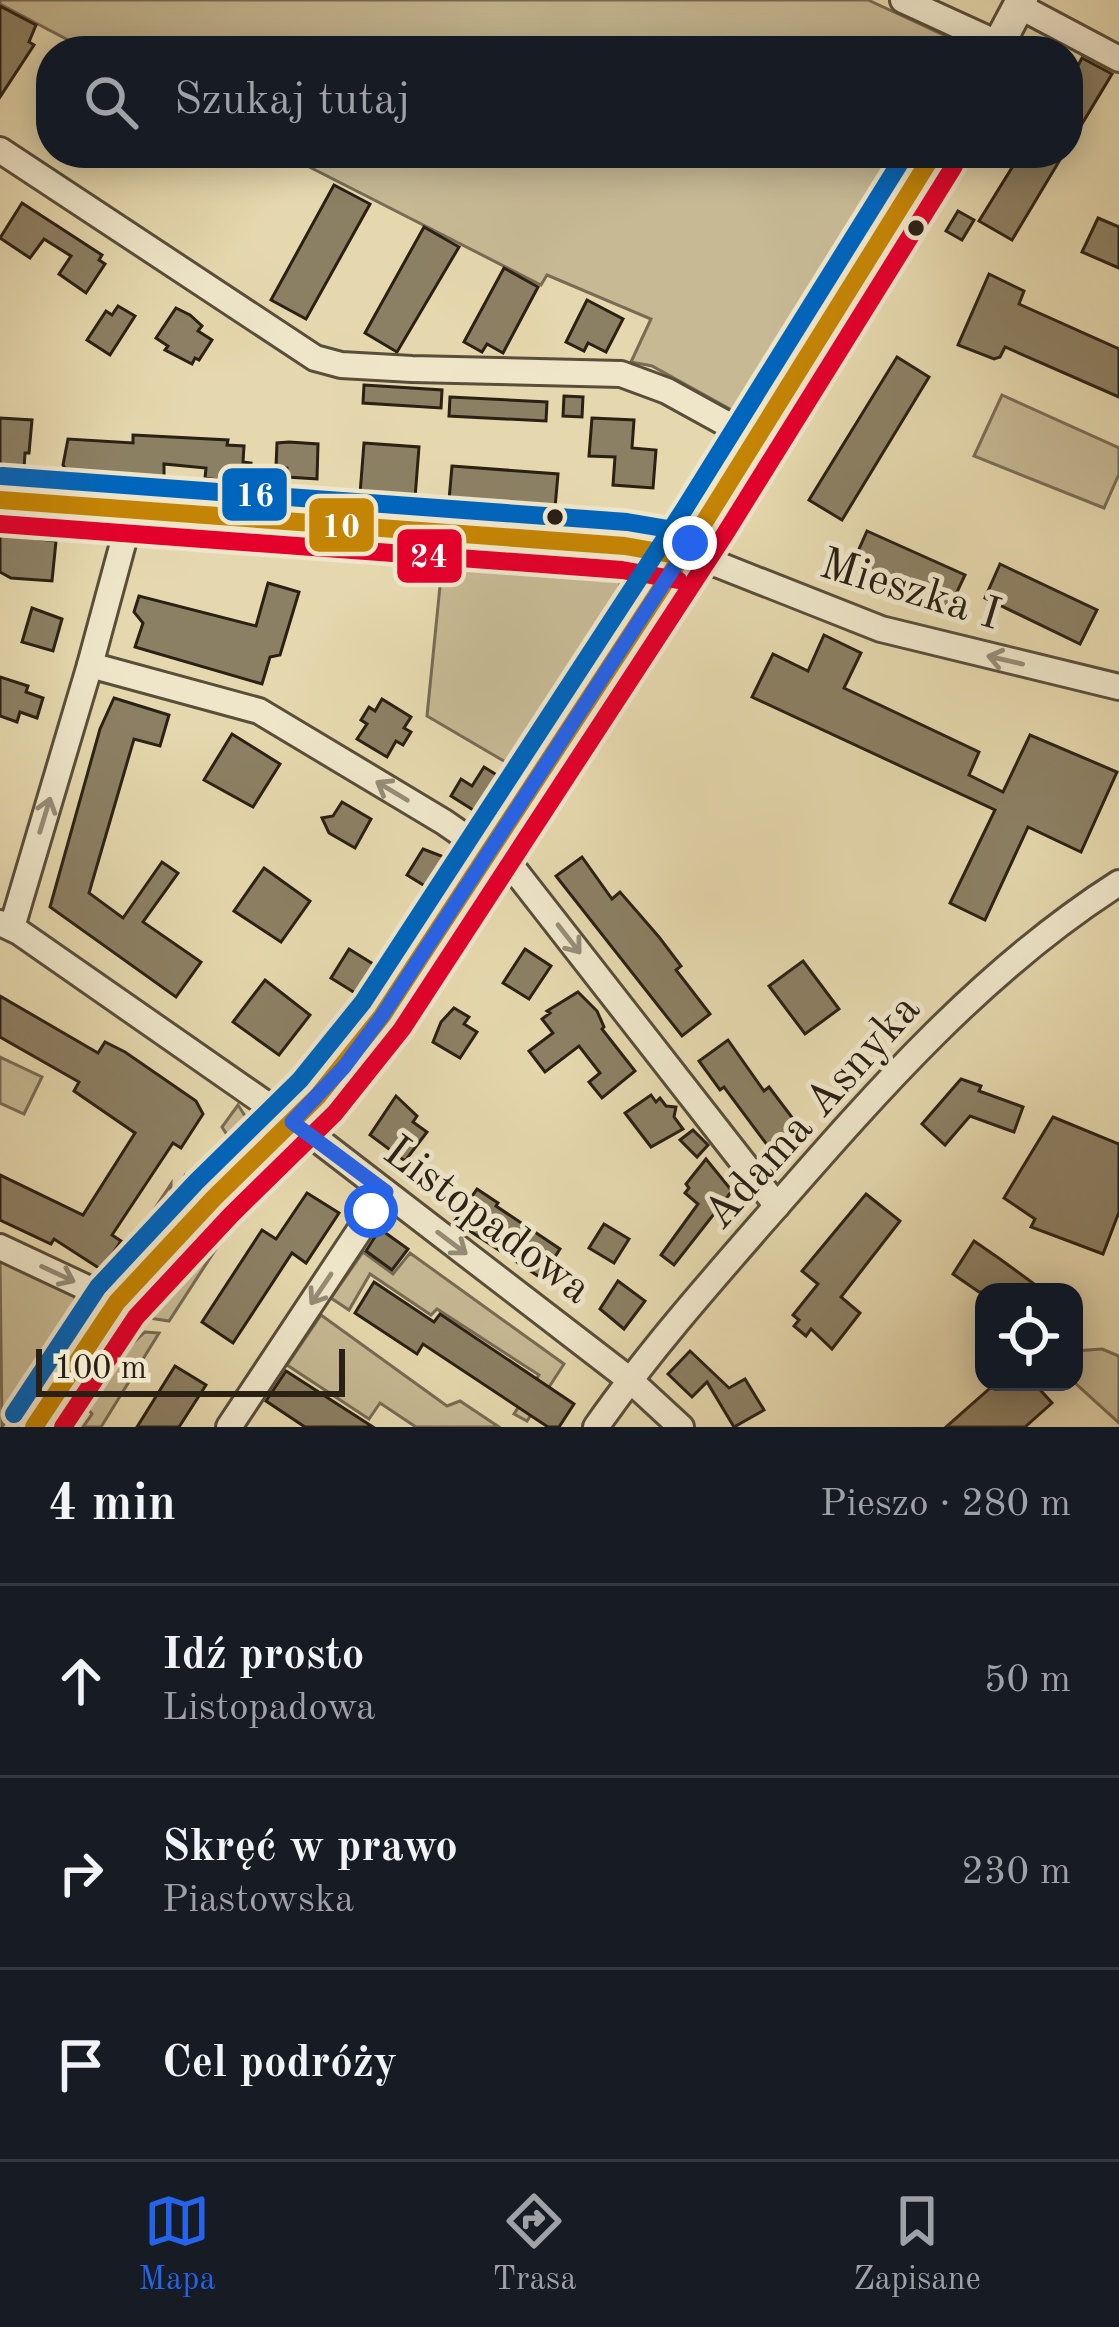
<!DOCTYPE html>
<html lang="pl">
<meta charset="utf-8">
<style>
:root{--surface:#171b24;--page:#20242c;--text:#f1f3f6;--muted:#9ea1a6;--line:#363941;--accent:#2563eb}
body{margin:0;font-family:"Old Standard TT",serif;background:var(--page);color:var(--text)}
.controls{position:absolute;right:36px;bottom:36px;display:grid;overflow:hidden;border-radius:24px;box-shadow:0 6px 30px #0003}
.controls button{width:108px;height:108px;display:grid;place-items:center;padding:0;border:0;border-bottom:3px solid var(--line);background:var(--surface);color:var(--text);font:60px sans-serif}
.scale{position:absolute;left:36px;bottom:30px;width:309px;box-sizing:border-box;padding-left:12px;border:6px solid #2a2014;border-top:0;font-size:33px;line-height:42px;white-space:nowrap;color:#2a2014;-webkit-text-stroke:9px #efe6ca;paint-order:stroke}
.stop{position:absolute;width:36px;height:36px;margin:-27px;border:9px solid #2563eb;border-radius:50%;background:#fff}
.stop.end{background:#2563eb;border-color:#fff;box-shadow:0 3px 12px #0008}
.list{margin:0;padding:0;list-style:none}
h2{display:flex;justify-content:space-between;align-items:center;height:156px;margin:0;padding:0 48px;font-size:51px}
h2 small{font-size:39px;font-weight:400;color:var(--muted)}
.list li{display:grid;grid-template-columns:78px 1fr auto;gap:36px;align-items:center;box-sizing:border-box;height:192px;padding:0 48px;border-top:3px solid var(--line)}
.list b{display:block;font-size:45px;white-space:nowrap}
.list p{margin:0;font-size:39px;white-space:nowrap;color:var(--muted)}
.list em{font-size:39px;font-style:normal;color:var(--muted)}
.icon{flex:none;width:66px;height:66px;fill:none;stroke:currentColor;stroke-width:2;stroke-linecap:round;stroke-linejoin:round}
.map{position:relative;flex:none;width:1119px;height:1427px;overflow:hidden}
.search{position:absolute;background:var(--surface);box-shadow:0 6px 30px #0003;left:36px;right:36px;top:36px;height:132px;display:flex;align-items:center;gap:30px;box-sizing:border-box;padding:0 42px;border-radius:48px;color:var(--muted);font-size:45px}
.sheet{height:732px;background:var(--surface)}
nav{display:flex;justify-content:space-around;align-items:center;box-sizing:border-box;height:168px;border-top:3px solid var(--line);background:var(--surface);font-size:33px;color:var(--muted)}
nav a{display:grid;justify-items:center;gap:6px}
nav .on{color:var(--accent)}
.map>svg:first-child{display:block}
.green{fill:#c6b994;stroke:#786c54;stroke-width:3}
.building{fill:#8c8064;stroke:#2a2014;stroke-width:3}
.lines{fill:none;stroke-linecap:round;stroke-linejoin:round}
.minor-casing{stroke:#594e3a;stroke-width:30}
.tertiary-casing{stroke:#594e3a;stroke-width:36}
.minor{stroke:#efe6ca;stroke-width:24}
.tertiary{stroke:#efe6ca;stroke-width:30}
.bus-1-casing{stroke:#efe6ca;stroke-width:27}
.bus-2-casing{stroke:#efe6ca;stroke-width:27}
.bus-3-casing{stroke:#efe6ca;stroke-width:27}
.bus-1{stroke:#c48405;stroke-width:18}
.bus-2{stroke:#e4002b;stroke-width:18}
.bus-3{stroke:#0065bd;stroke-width:18}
.oneway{stroke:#968d78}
.route{stroke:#2563eb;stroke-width:15}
.bus-dot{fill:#2a2014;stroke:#efe6ca;stroke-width:4.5}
.labels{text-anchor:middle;stroke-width:10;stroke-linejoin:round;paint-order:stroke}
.street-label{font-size:45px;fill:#2a2014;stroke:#efe6ca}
.line-badge{stroke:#efe6ca;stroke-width:4.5}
.badge-label{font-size:33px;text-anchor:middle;font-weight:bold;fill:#fff}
</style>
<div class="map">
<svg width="1119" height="1427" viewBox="0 0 1119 1427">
<rect width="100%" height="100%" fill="#e6d8ae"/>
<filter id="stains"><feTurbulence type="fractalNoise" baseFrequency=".00167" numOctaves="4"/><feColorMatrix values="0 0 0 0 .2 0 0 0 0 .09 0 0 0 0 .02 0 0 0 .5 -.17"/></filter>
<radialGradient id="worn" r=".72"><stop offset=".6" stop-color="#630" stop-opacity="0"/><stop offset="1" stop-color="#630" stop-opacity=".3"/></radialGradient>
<g class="green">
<path d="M0,0H868L976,50L89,51L0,4Z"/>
<path d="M282,153H913L748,419L652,366L631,362L651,319L547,275L541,285Z"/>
<path d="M845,352L736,528L731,529L721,522L801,393Z"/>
<path d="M1002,395L1119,448V474L1104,508L974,456Z"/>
<path d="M443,556L604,567L620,577V593L509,764L427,716Z"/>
<path d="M701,571H708L690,607L676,608L668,602L684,578Z"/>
<path d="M664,612L675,620L520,858L512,848Z"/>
<path d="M493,875L508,876L449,965L437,959Z"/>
<path d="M431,969L441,976L412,1022L367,1078L359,1071L403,1015Z"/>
<path d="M0,1057L42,1077L24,1114L0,1103Z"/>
<path d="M238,1105L247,1119L239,1151L185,1199L181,1192L185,1176L195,1187L231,1141L222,1127Z"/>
<path d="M278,1159L283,1165L255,1189L169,1321L149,1318L132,1327L123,1322L203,1232Z"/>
<path d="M171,1184L170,1217L113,1283L103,1287Z"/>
<path d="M363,1252L393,1274L410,1253L564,1364L527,1421L514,1414L539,1375L437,1309L431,1315L370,1274L349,1310L331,1298Z"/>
<path d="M0,1259L74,1294L77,1310L2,1427Z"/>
<path d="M321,1315L447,1406L460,1401L499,1427H416L380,1403L369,1419L287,1365Z"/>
<path d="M145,1332L159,1333L101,1427H83L92,1414L88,1409L121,1354Z"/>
<path d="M1102,1349L1119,1356V1423L1074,1382V1351Z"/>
</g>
<g class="building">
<path d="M0,6L36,25L29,42L34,45L0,97Z"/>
<path d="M1082,58L1112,74L1068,147V84Z"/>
<path d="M1021,153H1064L1012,240L979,221Z"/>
<path d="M334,185L370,204L306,319L271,300Z"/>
<path d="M22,203L102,255L99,260L105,264L86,293L59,274L71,256L44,239L30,258L0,238Z"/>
<path d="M958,211L974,220L962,240L946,231Z"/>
<path d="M1098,218L1119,227V268L1082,252Z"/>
<path d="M424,227L459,247L397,352L365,333Z"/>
<path d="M504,268L538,287L503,353L487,344L482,352L464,342Z"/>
<path d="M989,274L1024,291L1019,304L1119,349V397L1005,347L1000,357L994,359L958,345Z"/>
<path d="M587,300L623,319L606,352L588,343L584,351L566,342Z"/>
<path d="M118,306L135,316L110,355L87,340L106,311L112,315Z"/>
<path d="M176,308L190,315L202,326L198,331L212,340L199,360L195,358L192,364L165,350L168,346L156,338Z"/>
<path d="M897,357L929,377L842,520L809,500Z"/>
<path d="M364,385L442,390L441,408L363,403Z"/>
<path d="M564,396L583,397L582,417L563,416Z"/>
<path d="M450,397L547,402L546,421L449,416Z"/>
<path d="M0,418L32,420L29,453H25L24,469L0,467Z"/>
<path d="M592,418L634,420L632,448L656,450L653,488L613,485L615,457L589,456Z"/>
<path d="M133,435L228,440L227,445L244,446L243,462L251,463L249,485L205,478L206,468L164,464V477L67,471L63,465L68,439L133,443Z"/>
<path d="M289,442L318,444L317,479L287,477V468L276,467L277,443Z"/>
<path d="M364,443L419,447L415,498L360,494Z"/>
<path d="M452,466L558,474L555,508L449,500Z"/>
<path d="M867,531L965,575L949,609L852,565Z"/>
<path d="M0,534L56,541L52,581L11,578L0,572Z"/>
<path d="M1000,564L1097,610L1080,644L985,598Z"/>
<path d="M268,583L299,592L280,655L270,657L262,684L135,647L143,623L134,612L139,596L256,626Z"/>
<path d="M32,608L62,619L53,651L22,642Z"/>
<path d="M824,635L861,653L844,688L979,752L969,775L1003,792L1030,735L1117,772L1081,852L1028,827L985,920L950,903L995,810L752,697L773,654L808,671Z"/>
<path d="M0,677L28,686L26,692L43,698L37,718L20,712L17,722L0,716Z"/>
<path d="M114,698L169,715L160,746L134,739L89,893L123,918L162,862L178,873L143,922L201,962L176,997L50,907L100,729Z"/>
<path d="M382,699L411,717L404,728L411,732L403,745L396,741L387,757L357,739L367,724L361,720L369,707L375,711Z"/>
<path d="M232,734L280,764L253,807L204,780Z"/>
<path d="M484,767L508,782L492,809L484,804L478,813L451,796L461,779L472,786Z"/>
<path d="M342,802L371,819L355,848L329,833L322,818L333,816Z"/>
<path d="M423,849L444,857L455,868L438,894L407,875Z"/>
<path d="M582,857L612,899L620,892L659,937L681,966L676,970L710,1014L682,1036L556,876Z"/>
<path d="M264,868L310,901L281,942L234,911Z"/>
<path d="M349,949L386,972L368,1001L331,978Z"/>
<path d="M525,949L551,966L529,999L503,983Z"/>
<path d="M803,961L839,1009L805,1034L769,986Z"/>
<path d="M265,980L310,1015L279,1055L233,1022Z"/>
<path d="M578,992L597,1011L604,1027L602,1029L635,1071L602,1098L589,1082L600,1073L579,1046L545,1072L529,1051L553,1033L542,1019L550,1013L547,1011Z"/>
<path d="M0,996L98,1053L105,1042L125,1052L196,1101L203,1114L181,1148L173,1143L112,1235L121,1241L102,1270L54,1239L51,1244L0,1220V1175L83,1215L135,1133L74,1091L79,1082L0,1037Z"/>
<path d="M454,1008L469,1017L464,1024L477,1032L460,1058L433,1042L441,1022Z"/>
<path d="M728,1040L764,1091L769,1087L797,1124L768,1146L724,1087L720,1090L699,1061Z"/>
<path d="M961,1079L981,1086L979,1091L1023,1107L1014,1132L970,1116L945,1145L922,1124Z"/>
<path d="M651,1095L656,1102L660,1098L666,1106L676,1107L674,1117L683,1129L651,1147L625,1113Z"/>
<path d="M396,1096L417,1116L413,1122L427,1132L405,1161L370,1135Z"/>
<path d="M1053,1117L1119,1144V1212L1103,1254L1031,1227L1035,1219L1004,1198Z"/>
<path d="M693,1130L708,1145L697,1157L680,1140Z"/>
<path d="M706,1159L732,1191L674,1265L661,1255L698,1204L685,1193L689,1188L686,1184Z"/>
<path d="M477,1189L498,1203L496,1206L560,1249L541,1278L455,1221Z"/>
<path d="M307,1193L339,1213L306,1263L292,1253L233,1343L202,1322L262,1230L276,1239Z"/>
<path d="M866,1194L900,1221L841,1297L860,1313L832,1349L811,1329L806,1336L794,1326L799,1320L793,1315L818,1284L802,1271Z"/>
<path d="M604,1224L629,1239L614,1263L589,1248Z"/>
<path d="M380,1229L408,1249L392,1270L366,1251Z"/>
<path d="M974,1241L1000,1259L1045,1292H979L953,1274Z"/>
<path d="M618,1281L645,1301L624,1329L600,1309Z"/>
<path d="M374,1282L434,1322L440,1314L574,1404L559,1427H548L423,1344L417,1354L355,1313Z"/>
<path d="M690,1351L729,1388L745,1379L764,1410L734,1427L707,1382L692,1397L668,1374Z"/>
<path d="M175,1366L206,1385L179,1427H137Z"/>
<path d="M286,1371L373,1427H305L266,1401Z"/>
<path d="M997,1382H1033L1052,1403L1025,1427H946Z"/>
</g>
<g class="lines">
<g class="minor-casing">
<g id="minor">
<path d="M903,0L999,44"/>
<path d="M1019,6L1119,59"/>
<path d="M0,150L315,358L341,365L412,369L621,374L667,391L756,440"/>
<path d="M682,556L719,565L881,629L1119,687"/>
<path d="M90,665L259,711L444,822L516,872L777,1206"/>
<path d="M0,923L19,932L322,1143L630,1380L681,1427"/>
<path d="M12,927L90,665L132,510"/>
<path d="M0,1247L117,1302"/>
<path d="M229,1427L385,1192"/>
<path d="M596,1427C650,1350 713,1279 775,1208C879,1089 984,969 1119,883"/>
</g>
</g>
<g class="tertiary-casing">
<g id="tertiary">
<path d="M995,51L1022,0"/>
<path d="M0,500L625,546L682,556"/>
<path d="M34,1427L117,1302L214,1198L318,1096L382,1016L705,521L934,153"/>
</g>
</g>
<use href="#minor" class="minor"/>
<use href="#tertiary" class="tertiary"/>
<g class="bus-1-casing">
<g id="bus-1">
<path d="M0,500L625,546L682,556"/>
<path d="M34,1427L117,1302L214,1198L318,1096L382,1016L705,521L934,153"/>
</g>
</g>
<g class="bus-2-casing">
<g id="bus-2">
<path d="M0,524L622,570L678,580"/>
<path d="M63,1427L136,1317L231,1215L335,1113L402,1029L725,534L954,166"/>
</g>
</g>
<g class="bus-3-casing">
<g id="bus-3">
<path d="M2,476L627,522L686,532"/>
<path d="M14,1414L98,1287L196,1182L300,1080L363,1002L685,508L906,153"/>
</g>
</g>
<use href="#bus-1" class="bus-1"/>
<use href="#bus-2" class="bus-2"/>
<use href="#bus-3" class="bus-3"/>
</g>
<defs><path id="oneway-shaft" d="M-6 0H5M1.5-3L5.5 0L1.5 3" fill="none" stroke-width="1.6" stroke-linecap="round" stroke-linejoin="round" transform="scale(3)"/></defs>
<g class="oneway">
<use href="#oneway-shaft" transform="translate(1005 660) rotate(-167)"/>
<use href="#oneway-shaft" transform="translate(392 791) rotate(-149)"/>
<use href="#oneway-shaft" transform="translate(45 815) rotate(-73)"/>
<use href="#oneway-shaft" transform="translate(569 939) rotate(52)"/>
<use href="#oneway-shaft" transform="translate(452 1243) rotate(37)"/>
<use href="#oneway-shaft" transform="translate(58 1274) rotate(25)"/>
<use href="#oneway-shaft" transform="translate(321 1289) rotate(124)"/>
</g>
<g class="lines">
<path class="route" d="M371,1211L386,1192L292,1122L344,1067L382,1016L690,543"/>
</g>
<g class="bus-dot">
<circle cx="916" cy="228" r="10"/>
<circle cx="555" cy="517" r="10"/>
</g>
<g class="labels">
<g class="street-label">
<text transform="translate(911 587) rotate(17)" y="16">Mieszka I</text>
<text transform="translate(810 1110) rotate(-48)" y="16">Adama Asnyka</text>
<text transform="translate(489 1218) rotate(37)" y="16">Listopadowa</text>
</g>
</g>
<g class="line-badge">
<rect x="220" y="466" width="69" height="57" rx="12" fill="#0065bd"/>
<rect x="307" y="496" width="69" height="58" rx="12" fill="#c48405"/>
<rect x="395" y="527" width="69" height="58" rx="12" fill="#e4002b"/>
</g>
<g class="badge-label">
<text x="255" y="506">16</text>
<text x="341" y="537">10</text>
<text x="429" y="567">24</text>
</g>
<rect width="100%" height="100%" filter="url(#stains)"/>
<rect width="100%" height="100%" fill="url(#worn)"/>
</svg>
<div class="controls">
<button><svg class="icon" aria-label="locate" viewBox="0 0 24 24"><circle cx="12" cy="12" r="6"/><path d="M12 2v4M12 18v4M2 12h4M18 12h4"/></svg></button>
</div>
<div class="scale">100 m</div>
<div class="stop" style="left:371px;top:1211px"></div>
<div class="stop end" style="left:690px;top:543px"></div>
<div class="search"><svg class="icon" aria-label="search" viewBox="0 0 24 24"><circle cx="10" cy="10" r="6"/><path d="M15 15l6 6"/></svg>Szukaj tutaj</div>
</div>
<section class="sheet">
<h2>4 min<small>Pieszo · 280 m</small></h2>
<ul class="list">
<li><svg class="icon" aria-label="ahead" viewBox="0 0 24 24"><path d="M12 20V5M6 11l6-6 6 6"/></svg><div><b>Idź prosto</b><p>Listopadowa</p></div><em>50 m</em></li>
<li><svg class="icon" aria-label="right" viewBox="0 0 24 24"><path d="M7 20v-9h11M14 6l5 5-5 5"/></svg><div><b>Skręć w prawo</b><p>Piastowska</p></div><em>230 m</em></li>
<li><svg class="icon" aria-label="arrive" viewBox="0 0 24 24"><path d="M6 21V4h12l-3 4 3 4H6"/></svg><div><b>Cel podróży</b></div></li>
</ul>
</section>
<nav>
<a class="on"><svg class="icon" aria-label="map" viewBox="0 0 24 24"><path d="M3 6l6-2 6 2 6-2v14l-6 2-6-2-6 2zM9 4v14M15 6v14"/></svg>Mapa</a>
<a><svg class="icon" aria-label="directions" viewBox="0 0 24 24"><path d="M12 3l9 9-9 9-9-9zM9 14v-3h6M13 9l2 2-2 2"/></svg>Trasa</a>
<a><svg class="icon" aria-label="saved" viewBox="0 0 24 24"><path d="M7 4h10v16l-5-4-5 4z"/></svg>Zapisane</a>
</nav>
